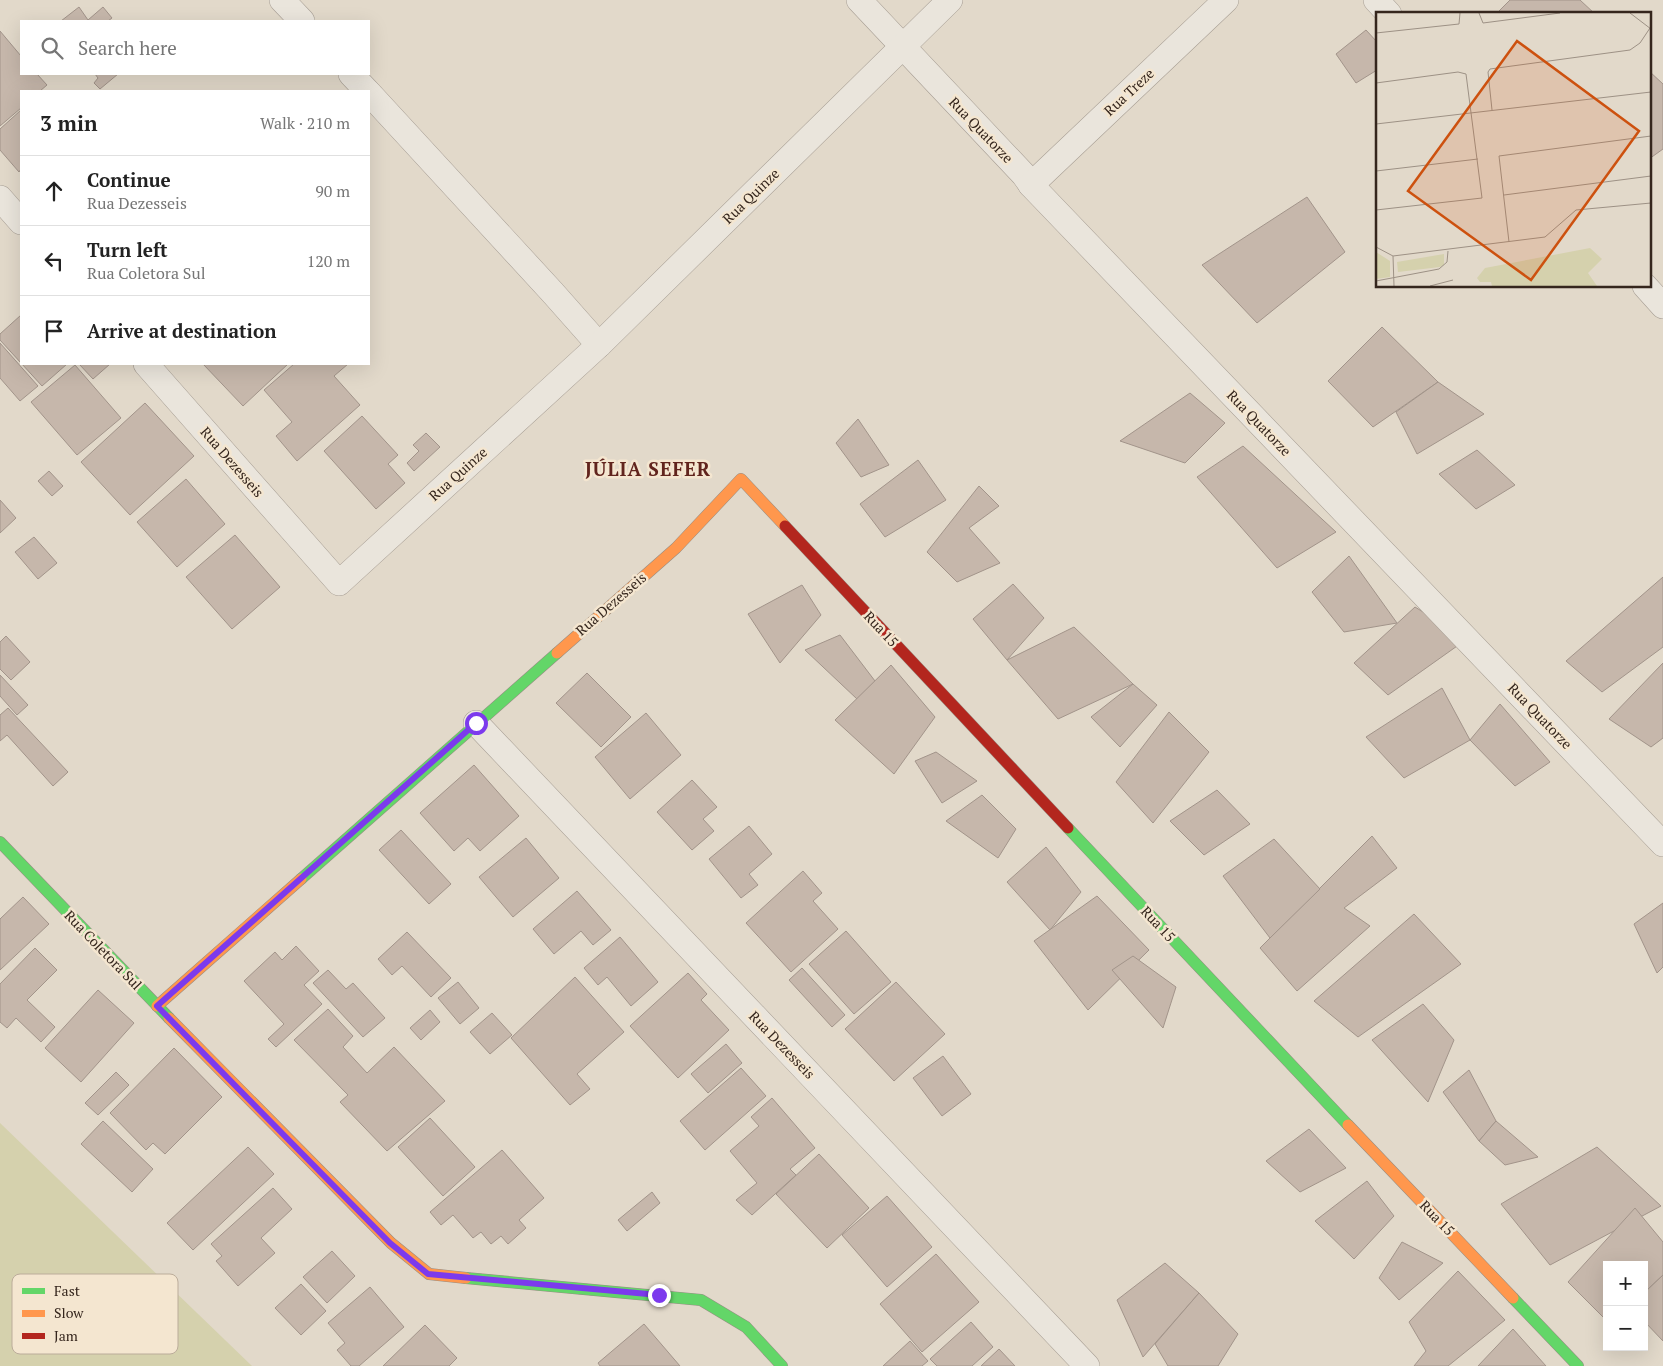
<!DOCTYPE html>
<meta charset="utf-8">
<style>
:root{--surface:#fff;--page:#f2f2f2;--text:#222;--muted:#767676;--line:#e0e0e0}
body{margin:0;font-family:"PT Serif",serif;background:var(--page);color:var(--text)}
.controls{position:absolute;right:15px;bottom:15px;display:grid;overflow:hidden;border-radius:0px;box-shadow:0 5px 20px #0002}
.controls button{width:45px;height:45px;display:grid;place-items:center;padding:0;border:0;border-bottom:1px solid var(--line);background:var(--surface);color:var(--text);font:25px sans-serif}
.stop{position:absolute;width:15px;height:15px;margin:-11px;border:4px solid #7c3aed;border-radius:50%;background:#fff}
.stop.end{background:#7c3aed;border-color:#fff;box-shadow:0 1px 5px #0008}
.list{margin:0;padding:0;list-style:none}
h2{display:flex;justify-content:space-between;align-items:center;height:65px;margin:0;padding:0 20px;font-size:21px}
h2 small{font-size:16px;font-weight:400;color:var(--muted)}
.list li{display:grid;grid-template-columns:32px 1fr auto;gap:15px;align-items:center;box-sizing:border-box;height:70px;padding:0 20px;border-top:1px solid var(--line)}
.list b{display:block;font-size:19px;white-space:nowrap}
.list p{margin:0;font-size:16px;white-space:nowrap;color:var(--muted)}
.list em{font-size:16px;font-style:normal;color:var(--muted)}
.icon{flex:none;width:28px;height:28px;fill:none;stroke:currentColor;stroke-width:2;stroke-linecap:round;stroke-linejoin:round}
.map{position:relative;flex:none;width:1663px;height:1366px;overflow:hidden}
.search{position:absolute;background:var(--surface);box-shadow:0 5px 20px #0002;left:20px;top:20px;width:350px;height:55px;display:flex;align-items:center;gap:12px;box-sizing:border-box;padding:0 18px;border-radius:0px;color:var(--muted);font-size:19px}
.panel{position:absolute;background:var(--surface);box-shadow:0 5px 20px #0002;left:20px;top:90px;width:350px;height:275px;border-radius:0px}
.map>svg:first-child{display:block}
.green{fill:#d5d1ad}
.building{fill:#c6b7ab;stroke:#a2948a}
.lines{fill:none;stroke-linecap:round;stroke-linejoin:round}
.street-casing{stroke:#a79e94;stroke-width:26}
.fast-casing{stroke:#978e84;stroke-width:12}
.slow-casing{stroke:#978e84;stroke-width:12}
.jam-casing{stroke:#978e84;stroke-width:12}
.street{stroke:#eae5dc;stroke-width:25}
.fast{stroke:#63d668;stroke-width:11}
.slow{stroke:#ff974d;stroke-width:11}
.jam{stroke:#b3261e;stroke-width:11}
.route{stroke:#7c3aed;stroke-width:6}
.labels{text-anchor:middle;stroke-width:5;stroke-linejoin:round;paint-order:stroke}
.street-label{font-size:14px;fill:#35261d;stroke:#f4e6d0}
.district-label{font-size:19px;font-weight:bold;letter-spacing:1px;fill:#61241d;stroke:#f4e6d0}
.inset-road{fill:none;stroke:#9d9185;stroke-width:1}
.view{fill:#cd510f;fill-opacity:0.15;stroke:#cd510f;stroke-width:2.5}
.inset-edge{fill:none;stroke:#35261d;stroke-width:2.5}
.key{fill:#f4e6d0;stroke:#bbac9a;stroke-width:1}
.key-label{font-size:14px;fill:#35261d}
</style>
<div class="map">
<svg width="1663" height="1366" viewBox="0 0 1663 1366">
<rect width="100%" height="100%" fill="#e2d9ca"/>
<path class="green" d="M0,1123L252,1366H0Z"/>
<g class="building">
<path d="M1510,0H1580L1595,14H1496Z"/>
<path d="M79,7L88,20L103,7L112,18L108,21H61Z"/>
<path d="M1366,30L1377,42V70L1356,83L1336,54Z"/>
<path d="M0,31L21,56V74H37L47,85L40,91H21V108L0,126Z"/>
<path d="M1649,71L1663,84V149L1649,159Z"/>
<path d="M95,74H118L100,89L94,83L98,78Z"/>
<path d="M21,110V169L19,172L0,150V129Z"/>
<path d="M1307,197L1345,252L1257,323L1202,265Z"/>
<path d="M21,315V364H67L42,386L0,340V334Z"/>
<path d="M1382,327L1438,382L1373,427L1328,381Z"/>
<path d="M0,343L38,386L20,401L0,378Z"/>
<path d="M79,364H110L93,379Z"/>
<path d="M203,364H288L243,406Z"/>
<path d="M294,364H348L334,376L360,405L297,461L276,436L292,422L264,390Z"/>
<path d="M75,365L121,418L77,455L31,402Z"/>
<path d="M1438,382L1484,414L1417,454L1396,412Z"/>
<path d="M1190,393L1225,423L1185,463L1120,441Z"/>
<path d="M145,403L194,456L130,515L81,462Z"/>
<path d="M362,416L398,455L388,464L405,483L376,509L324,451Z"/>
<path d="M858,419L889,465L861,477L836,443Z"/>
<path d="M426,433L440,447L414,471L407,463L419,451L413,445Z"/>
<path d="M1243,446L1336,532L1277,568L1197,477Z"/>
<path d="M1477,450L1515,485L1476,509L1439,474Z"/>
<path d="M918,460L946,500L885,537L860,504Z"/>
<path d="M49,471L63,486L52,496L38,481Z"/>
<path d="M186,479L225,524L177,567L137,522Z"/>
<path d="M979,486L999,506L969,528L1000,563L957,582L927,552Z"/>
<path d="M0,500L16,518L0,533Z"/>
<path d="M235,535L280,587L232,629L186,577Z"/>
<path d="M34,537L57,563L38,579L15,552Z"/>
<path d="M1349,556L1397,623L1344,632L1312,592Z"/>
<path d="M1663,577V647L1602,692L1566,661Z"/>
<path d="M1013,584L1044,618L1007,660L973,619Z"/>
<path d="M802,585L821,615L780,663L748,614Z"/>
<path d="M1415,607L1467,639L1388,695L1354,663Z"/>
<path d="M1074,627L1133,684L1058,719L1007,660Z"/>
<path d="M840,635L875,681L857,699L805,650Z"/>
<path d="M6,636L30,662L11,680L0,669V642Z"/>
<path d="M1663,663V738L1651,747L1609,719Z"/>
<path d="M891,665L935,717L894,774L835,720Z"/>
<path d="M587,673L631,717L601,747L556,703Z"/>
<path d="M0,675L28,705L17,715L0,696Z"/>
<path d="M1133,684L1157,705L1120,747L1091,717Z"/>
<path d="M1442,688L1470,740L1404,778L1366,737Z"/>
<path d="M1500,704L1550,762L1515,786L1470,740Z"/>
<path d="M8,708L68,772L53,786L7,735L0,741V715Z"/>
<path d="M1169,712L1209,752L1153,823L1116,782Z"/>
<path d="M646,713L681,755L630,799L595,757Z"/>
<path d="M936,752L977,781L942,803L915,761Z"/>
<path d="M474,765L519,816L480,851L468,838L454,851L420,813Z"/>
<path d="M692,780L717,807L703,819L714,831L692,850L657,812Z"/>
<path d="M1217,790L1250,824L1204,855L1170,821Z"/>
<path d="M982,795L1016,829L998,858L946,821Z"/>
<path d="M749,826L772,854L749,874L758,885L741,898L709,859Z"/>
<path d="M401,830L451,884L429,904L379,850Z"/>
<path d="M1372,836L1397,868L1344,908L1370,926L1297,991L1260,948Z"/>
<path d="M526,838L559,878L513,917L479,877Z"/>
<path d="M1274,839L1320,889L1270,938L1223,876Z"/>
<path d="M1046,847L1081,892L1050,930L1007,882Z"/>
<path d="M803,871L822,893L813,901L838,929L791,972L746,923Z"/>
<path d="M577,891L611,930L593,945L581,931L554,954L533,929Z"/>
<path d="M1097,896L1149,950L1088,1010L1034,941Z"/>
<path d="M23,897L49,924L0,970V919Z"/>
<path d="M1663,903V967L1657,973L1634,924Z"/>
<path d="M1414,914L1461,964L1358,1037L1314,1001Z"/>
<path d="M846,931L891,982L854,1014L809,964Z"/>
<path d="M407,932L451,978L431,997L402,966L392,975L378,959Z"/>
<path d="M620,937L658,982L631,1006L607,977L598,985L584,968Z"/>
<path d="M296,946L319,971L304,985L322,1004L276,1047L268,1039L284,1024L244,981L275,952L282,960Z"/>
<path d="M35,948L57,970L27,1000L55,1027L41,1042L16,1018L7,1028L0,1022V984Z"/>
<path d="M1133,956L1176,987L1163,1028L1112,970Z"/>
<path d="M802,968L845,1015L832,1027L789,980Z"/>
<path d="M328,970L346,989L353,983L385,1018L363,1037L313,983Z"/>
<path d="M688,973L707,994L701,1000L729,1030L678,1078L630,1026Z"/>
<path d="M575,977L624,1032L577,1074L590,1089L570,1105L511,1038Z"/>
<path d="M458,982L479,1008L460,1024L438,998Z"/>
<path d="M896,982L945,1034L894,1081L845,1029Z"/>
<path d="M98,990L134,1023L81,1082L45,1048Z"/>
<path d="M1423,1004L1454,1040L1428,1102L1372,1040Z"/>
<path d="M328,1009L353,1036L343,1047L367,1073L394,1047L445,1101L387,1151L340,1102L348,1095L294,1040Z"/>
<path d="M430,1010L440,1022L421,1040L410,1028Z"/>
<path d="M492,1013L512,1035L490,1054L470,1032Z"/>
<path d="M726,1044L742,1063L708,1093L691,1074Z"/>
<path d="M174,1048L222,1097L165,1154L153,1143L146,1150L110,1113Z"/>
<path d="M943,1056L971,1094L942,1116L913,1078Z"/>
<path d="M741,1068L766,1096L705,1150L680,1121Z"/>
<path d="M1469,1070L1496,1121L1479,1141L1443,1092Z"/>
<path d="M116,1072L129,1085L98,1115L85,1103Z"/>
<path d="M772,1098L815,1148L790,1169L796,1175L752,1215L736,1200L757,1183L730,1151L759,1126L751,1117Z"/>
<path d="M430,1118L475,1167L443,1196L398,1147Z"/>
<path d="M103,1121L153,1169L132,1192L81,1144Z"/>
<path d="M1496,1121L1538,1157L1505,1165L1479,1141Z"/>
<path d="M1309,1129L1346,1168L1300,1192L1266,1161Z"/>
<path d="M248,1147L274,1174L193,1250L167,1223Z"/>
<path d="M1597,1147L1661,1206L1550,1265L1501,1204Z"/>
<path d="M502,1150L544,1198L519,1220L526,1228L508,1244L501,1236L491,1244L481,1232L473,1238L453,1215L441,1225L430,1212Z"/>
<path d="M819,1154L869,1208L827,1248L776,1194Z"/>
<path d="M1367,1181L1394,1216L1354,1259L1315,1221Z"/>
<path d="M273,1188L292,1209L261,1238L275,1253L238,1286L216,1261L222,1256L211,1244Z"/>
<path d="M652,1192L660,1203L627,1231L618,1220Z"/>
<path d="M887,1196L932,1247L887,1287L842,1235Z"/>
<path d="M1635,1208L1663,1242V1275L1644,1293V1265H1607V1321L1568,1282Z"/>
<path d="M1402,1242L1443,1263L1399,1300L1379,1278Z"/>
<path d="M332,1251L355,1276L327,1303L303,1277Z"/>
<path d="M936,1254L979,1302L922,1352L880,1304Z"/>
<path d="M1165,1263L1199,1293L1143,1357L1117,1300Z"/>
<path d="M1458,1271L1505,1320L1448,1366H1414L1426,1351L1409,1322Z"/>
<path d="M1663,1275V1341L1644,1321V1293Z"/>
<path d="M301,1284L326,1311L301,1335L275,1308Z"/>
<path d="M370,1287L404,1327L359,1366H351L337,1350L345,1343L328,1323Z"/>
<path d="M1199,1293L1238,1334L1218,1366H1168L1155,1344Z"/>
<path d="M971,1322L993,1347L972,1366H937L930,1359Z"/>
<path d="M644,1324L680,1366H600L598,1363Z"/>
<path d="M425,1325L457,1358L449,1366H383Z"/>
<path d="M1513,1329L1546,1366H1478Z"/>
<path d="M910,1341L928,1361L922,1366H883Z"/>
<path d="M999,1349L1015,1366H981Z"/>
</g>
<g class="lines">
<g class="street-casing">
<g id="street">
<path d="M282,0L302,21"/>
<path d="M859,0L1024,175L1031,185L1663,844"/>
<path d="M1376,0L1389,14"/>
<path d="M351,74L367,91"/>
<path d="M369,93L553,293L599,345"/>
<path d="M1031,185L1226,0"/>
<path d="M0,198L21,222"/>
<path d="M1645,286L1663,306"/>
<path d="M146,364L339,583L599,345L950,0"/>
<path d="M476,723L1087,1366"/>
</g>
</g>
<g class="fast-casing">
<g id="fast">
<path d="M1068,828L1348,1125"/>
<path d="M0,842L169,1018"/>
<path d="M301,879L557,653"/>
<path d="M466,1278L701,1300L746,1327L782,1366"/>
<path d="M1513,1298L1578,1366"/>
</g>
</g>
<g class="slow-casing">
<g id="slow">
<path d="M557,653L676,548L741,479L785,526"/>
<path d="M157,1006L301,879"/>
<path d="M169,1018L391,1243L429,1274L466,1278"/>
<path d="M1348,1125L1513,1298"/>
</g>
</g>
<g class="jam-casing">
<path id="jam" d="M785,526L1068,828"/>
</g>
<use href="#street" class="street"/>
<use href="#fast" class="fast"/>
<use href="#slow" class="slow"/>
<use href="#jam" class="jam"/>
</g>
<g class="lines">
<path class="route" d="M476,723L157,1006L390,1243L428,1274L659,1295"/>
</g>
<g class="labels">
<g class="street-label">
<text transform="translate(1129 92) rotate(-43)" y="5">Rua Treze</text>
<text transform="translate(981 130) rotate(46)" y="5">Rua Quatorze</text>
<text transform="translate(751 196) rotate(-44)" y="5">Rua Quinze</text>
<text transform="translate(1259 423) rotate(46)" y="5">Rua Quatorze</text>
<text transform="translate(232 462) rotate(49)" y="5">Rua Dezesseis</text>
<text transform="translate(458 474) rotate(-42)" y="5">Rua Quinze</text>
<text transform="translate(611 604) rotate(-41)" y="5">Rua Dezesseis</text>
<text transform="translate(881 629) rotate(47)" y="5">Rua 15</text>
<text transform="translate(1540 716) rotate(46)" y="5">Rua Quatorze</text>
<text transform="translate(1158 924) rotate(47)" y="5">Rua 15</text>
<text transform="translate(103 950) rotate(46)" y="5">Rua Coletora Sul</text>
<text transform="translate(782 1045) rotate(46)" y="5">Rua Dezesseis</text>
<text transform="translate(1437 1218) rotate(46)" y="5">Rua 15</text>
</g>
<g class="district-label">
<text x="648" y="476">JÚLIA SEFER</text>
</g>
</g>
<g transform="translate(1376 12)">
<rect width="275" height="275" fill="#e2d9ca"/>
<path d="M214,236L226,247L212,261L221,274H116L115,270H104L101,266L109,256ZM0,240L14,249V265L0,267ZM68,242V253L64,255L22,260L21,250Z" fill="#d5d1ad"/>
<path class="inset-road" d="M103,1L107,11L184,1M254,1L275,17M0,21L83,12L84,1M0,71L82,60L90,62L106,186L0,198M116,98L112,60L114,57L254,38L264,31L274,16M0,112L275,80M0,159L102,147M128,183L275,164M133,230L123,144L275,124M0,235L17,244L169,225L200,198L275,191M17,244L18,274M0,269L63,257L71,250L72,239M54,274L77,268M275,274V202"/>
<path class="view" d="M141,29L263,119L155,268L32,179Z"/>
<rect width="275" height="275" class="inset-edge"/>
</g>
<rect x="12" y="1274" width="166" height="80" rx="8" class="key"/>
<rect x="22" y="1288" width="23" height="6" fill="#63d668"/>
<rect x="22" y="1310" width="23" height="7" fill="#ff974d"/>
<rect x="22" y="1333" width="23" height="6" fill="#b3261e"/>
<g class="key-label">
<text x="54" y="1296">Fast</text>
<text x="54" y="1318">Slow</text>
<text x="54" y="1341">Jam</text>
</g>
</svg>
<div class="controls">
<button>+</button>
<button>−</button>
</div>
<div class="stop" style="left:476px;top:723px"></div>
<div class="stop end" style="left:659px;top:1295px"></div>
<div class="search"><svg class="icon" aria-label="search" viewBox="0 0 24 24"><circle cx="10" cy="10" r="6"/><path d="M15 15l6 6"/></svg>Search here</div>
<section class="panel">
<h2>3 min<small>Walk · 210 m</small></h2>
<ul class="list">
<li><svg class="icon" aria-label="ahead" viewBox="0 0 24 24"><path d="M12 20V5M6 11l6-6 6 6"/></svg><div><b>Continue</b><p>Rua Dezesseis</p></div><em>90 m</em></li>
<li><svg class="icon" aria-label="left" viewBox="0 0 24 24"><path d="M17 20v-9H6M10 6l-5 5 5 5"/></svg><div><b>Turn left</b><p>Rua Coletora Sul</p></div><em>120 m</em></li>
<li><svg class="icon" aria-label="arrive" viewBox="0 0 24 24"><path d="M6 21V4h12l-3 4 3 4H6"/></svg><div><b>Arrive at destination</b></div></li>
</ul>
</section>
</div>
